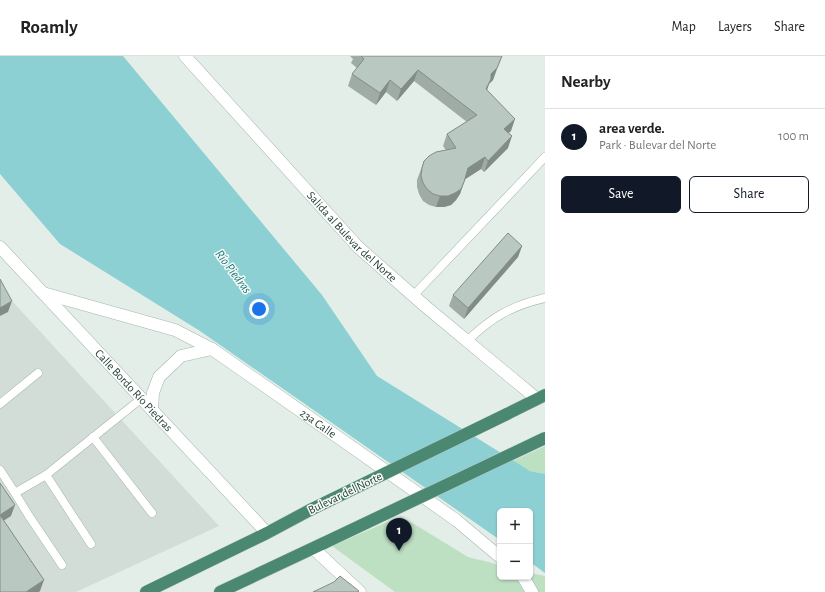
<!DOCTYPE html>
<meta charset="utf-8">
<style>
:root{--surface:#fff;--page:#f2f2f2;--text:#222;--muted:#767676;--line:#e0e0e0;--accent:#111827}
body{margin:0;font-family:"Alegreya Sans",sans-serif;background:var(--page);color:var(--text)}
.controls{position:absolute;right:12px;bottom:12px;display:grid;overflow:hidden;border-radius:6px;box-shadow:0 1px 3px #0004}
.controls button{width:36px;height:36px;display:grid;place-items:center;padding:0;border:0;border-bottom:1px solid var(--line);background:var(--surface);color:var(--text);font:20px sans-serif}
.you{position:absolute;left:259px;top:253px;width:14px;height:14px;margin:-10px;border:3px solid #fff;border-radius:50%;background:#1a73e8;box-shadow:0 0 0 6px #1a73e833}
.badge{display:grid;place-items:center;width:26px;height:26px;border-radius:50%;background:var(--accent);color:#fff;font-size:13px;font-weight:700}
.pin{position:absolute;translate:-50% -33px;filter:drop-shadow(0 1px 2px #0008)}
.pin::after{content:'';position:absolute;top:21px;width:14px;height:12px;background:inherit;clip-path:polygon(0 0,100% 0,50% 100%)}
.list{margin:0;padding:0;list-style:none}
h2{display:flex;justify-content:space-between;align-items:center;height:52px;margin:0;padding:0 16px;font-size:17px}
h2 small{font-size:13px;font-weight:400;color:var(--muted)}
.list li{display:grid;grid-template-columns:26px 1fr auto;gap:12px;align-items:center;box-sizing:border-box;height:56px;padding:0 16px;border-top:1px solid var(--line)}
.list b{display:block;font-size:15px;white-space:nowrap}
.list p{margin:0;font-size:13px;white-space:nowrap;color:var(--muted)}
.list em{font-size:13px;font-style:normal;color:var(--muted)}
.actions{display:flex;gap:8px;padding:12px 16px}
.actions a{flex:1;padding:9px 0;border:1px solid var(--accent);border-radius:6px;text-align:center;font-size:14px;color:var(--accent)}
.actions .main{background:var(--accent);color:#fff}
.map{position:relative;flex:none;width:545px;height:536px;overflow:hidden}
header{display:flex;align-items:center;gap:24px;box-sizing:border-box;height:56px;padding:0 20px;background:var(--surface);border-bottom:1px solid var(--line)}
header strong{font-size:19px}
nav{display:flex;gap:22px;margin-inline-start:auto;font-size:14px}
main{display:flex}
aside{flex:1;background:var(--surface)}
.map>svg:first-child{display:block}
.built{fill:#d2ddd7}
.green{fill:#bddfc2}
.water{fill:#8cd0d3}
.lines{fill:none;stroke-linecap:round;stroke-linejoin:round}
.service-casing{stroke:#a6b6ae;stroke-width:9}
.minor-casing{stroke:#a6b6ae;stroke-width:13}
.tertiary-casing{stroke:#a6b6ae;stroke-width:13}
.trunk-casing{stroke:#c1cac6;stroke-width:13}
.service{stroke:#fff;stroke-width:8}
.minor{stroke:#fff;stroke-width:12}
.tertiary{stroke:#fff;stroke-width:12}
.trunk{stroke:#4b8872;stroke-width:12}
.trunk-bridge-casing{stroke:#c1cac6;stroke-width:13;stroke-linecap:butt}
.trunk-bridge{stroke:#4b8872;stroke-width:12}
.wall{fill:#9faca6}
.shaded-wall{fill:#828c87}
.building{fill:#b9c8c1;stroke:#828c87}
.labels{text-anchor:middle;stroke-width:3;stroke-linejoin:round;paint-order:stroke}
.street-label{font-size:12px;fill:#234034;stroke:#f5faf7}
.water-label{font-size:13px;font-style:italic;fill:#1c787c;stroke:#f5faf7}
</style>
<header>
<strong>Roamly</strong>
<nav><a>Map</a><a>Layers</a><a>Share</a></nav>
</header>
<main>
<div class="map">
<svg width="545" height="536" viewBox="0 0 545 536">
<rect width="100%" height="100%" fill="#e4eee8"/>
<path class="built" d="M0,232L219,470L76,536H0Z"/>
<g class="green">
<path d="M545,390V418L530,415L513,405Z"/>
<path d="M401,460L468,501L500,509V521H530V517L545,520V536H395L332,490Z"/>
</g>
<path class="water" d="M0,0H123L322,239L377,320L530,415L545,418V517L530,506V455H500V484L200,275L60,188L0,118Z"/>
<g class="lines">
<g class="service-casing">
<g id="service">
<path d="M413,240L545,101"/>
<path d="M467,285C492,261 511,250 545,242"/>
<path d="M0,348L38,317"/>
<path d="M93,381L152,457"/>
<path d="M0,414L15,437"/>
<path d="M46,419L91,488"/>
<path d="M62,509L29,460L15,437L46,419L142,342"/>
</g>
</g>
<g class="minor-casing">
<g id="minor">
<path id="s1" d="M0,191L267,477"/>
<path d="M43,237L175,274L212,293"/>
<path id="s2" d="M152,354L153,337L159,321L181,300L212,293L456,464L500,501"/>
<path d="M314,493L360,536"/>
<path d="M523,521L532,536"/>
</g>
</g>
<g class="tertiary-casing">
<g id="tertiary">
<path id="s3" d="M185,0L358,191L425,250L537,343"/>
</g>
</g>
<g class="trunk-casing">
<g id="trunk">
<path d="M507,358L545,339"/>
<path d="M146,536L267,477L310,454"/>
<path d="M220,536L324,487"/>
</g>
</g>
<use href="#service" class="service"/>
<use href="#minor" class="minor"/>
<use href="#tertiary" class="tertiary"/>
<use href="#trunk" class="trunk"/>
<g class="trunk-bridge-casing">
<g id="trunk-bridge">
<path d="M310,454L507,358"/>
<path d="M324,487L545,382"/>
</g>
</g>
<use href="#trunk-bridge" class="trunk-bridge"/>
</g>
<g class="wall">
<path d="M350,0H502L493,24L489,28L487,34L511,75L508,77V92L484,116L481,113L465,123L460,138L456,144L451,149L444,151H436L429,149L423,145L419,138L417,131V124L424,105L446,94L443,90L447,78L467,66L414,25L397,45L386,36L376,49L348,30L352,18L357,12L351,7L353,3Z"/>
<path d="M522,190L518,201L464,263L449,250L453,239Z"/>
</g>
<g class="shaded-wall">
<path d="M497,12L493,24L489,28L487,34L486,33L491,18Z"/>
<path d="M418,14L414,25L397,45L401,33Z"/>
<path d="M390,24L386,36L376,49L380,37Z"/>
<path d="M515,63L511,75L500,84L504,73Z"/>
<path d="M512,80L508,92L484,116L488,105Z"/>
<path d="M485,101L481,113L464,124L468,112Z"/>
<path d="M464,126L460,138L456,144L451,149L444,151H436L440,140Z"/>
<path d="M522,190L518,201L464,263L468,252Z"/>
<path d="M12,245L8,256L0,260V252Z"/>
<path d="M15,449L11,460L0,467V459Z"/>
<path d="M44,524L40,535L39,536H26Z"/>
</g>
<g class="building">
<path d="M361,0H502L497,12L491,18V23L486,33L515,63L504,73L512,80L488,105L485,101L468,112L464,126L461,133L455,137L448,140H440L433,138L427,133L423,127L421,120L422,112L424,105L429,100L436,96L456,92L447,78L477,59L418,14L401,33L390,24L380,37L352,18L364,3Z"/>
<path d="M508,177L522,190L468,252L453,239Z"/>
<path d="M0,223L12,245L0,252Z"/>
<path d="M0,427L15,449L0,459L44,524L26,536H0Z"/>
<path d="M340,520L359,535L358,536H313L334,526Z"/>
</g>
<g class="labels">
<g class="street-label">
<text dy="4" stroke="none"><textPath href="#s3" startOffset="246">Salida al Bulevar del Norte</textPath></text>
<text dy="4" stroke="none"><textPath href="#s1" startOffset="196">Calle Bordo Río Piedras</textPath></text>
<text dy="4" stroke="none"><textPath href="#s2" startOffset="226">23a Calle</textPath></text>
<text transform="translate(345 437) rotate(-26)" y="4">Bulevar del Norte</text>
</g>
<g class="water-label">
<text transform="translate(234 215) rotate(53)" y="5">Río Piedras</text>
</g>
</g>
</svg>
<div class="controls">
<button>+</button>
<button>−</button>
</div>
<div class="you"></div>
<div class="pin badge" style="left:399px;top:495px">1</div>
</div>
<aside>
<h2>Nearby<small></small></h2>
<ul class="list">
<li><span class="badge">1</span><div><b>area verde.</b><p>Park · Bulevar del Norte</p></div><em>100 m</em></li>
</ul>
<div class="actions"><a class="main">Save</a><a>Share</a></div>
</aside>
</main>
